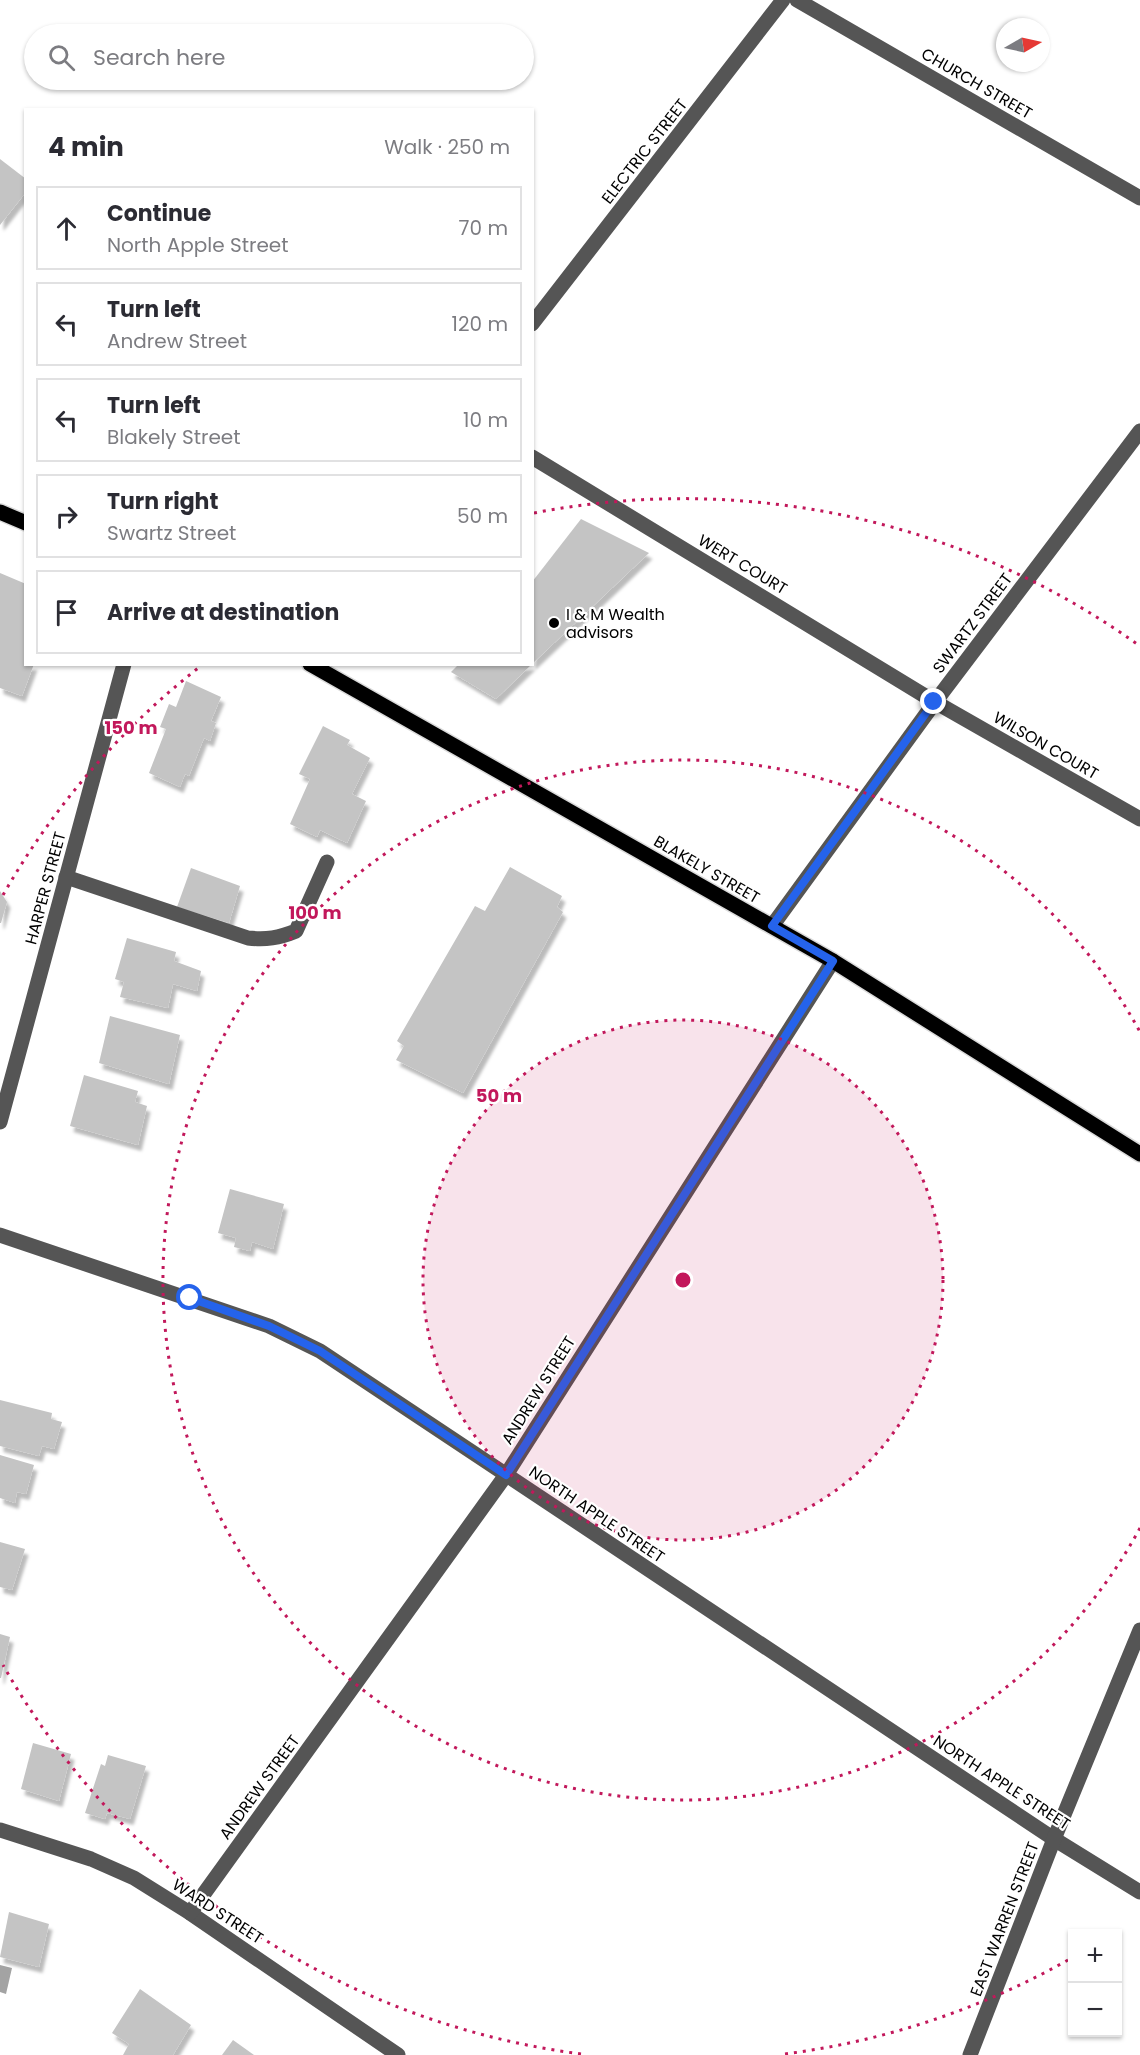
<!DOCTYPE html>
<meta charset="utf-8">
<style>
:root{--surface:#fff;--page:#f7f7f7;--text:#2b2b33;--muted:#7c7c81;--line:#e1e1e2}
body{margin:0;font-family:Poppins,sans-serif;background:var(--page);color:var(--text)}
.controls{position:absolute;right:18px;bottom:18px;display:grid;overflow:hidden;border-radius:0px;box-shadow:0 2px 4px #0004}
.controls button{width:54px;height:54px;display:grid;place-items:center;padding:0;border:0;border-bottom:2px solid var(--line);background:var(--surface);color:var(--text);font:30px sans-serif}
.compass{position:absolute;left:996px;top:18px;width:54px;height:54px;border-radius:50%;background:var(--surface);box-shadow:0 2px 4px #0004;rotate:81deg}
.stop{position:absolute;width:18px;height:18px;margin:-14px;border:4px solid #2563eb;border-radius:50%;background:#fff}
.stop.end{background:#2563eb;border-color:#fff;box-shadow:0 2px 6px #0008}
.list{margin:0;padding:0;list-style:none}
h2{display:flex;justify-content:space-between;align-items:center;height:78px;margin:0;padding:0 24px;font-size:26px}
h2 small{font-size:20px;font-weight:400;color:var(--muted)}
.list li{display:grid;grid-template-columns:39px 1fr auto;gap:18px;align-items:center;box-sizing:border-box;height:84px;margin:0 12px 12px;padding:0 12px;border:2px solid var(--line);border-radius:0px}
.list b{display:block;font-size:22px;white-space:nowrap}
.list p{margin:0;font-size:20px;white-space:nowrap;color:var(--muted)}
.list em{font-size:20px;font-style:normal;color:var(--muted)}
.icon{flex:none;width:33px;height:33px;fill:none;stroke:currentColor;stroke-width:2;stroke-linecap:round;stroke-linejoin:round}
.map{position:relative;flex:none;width:1140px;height:2055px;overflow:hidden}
.search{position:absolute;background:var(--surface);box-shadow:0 2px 4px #0004;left:24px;top:24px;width:510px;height:66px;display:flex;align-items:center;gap:15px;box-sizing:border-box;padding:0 21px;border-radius:33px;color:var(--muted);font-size:22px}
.panel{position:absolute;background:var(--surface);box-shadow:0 2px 4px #0004;left:24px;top:108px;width:510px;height:558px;border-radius:0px}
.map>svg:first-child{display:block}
.water{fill:#a3a3a3}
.building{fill:#c4c4c4;filter:url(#shadow)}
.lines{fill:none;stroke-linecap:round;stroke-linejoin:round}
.major-casing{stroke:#dbdbdb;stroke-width:18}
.minor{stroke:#555;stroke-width:15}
.major{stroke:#000;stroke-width:15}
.route{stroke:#2563eb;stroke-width:8}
.ring{fill:none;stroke:#c2185b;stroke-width:3;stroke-dasharray:3 6}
.poi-dot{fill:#000;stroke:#fff;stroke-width:2}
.labels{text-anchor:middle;stroke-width:4.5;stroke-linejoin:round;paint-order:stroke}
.street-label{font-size:16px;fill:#000;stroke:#fff}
.poi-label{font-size:16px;fill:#000;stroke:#fff;text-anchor:start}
.centre{fill:#c2185b;stroke:#fff;stroke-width:3}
.ring-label{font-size:18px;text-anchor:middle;font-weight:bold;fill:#c2185b;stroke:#fff;stroke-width:4.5;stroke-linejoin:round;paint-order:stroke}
</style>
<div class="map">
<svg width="1140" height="2055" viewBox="0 0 1140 2055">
<defs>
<filter id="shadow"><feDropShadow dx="3.5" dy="6" stdDeviation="1.5" flood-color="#0004"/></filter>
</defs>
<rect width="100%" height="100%" fill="#fff"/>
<path class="water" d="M0,1965L12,1968L6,1994L0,1992Z"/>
<g class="building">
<path d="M0,159L26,179V192L0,225Z"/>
<path d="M581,519L649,553L532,664V582Z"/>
<path d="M0,573L26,584V664H34L22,696L0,688Z"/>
<path d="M459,664H532L496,699L451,672Z"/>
<path d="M186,681L221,697L211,721L216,723L210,741L204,738L189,776L185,774L180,787L149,773L166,729L160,727L169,704L176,707Z"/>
<path d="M323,726L350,740L347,745L370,758L352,794L366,801L347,843L320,830L317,837L290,824L310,779L299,774Z"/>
<path d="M510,867L562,896L557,907L563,912L463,1093L396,1060L404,1046L397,1041L475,906L485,911Z"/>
<path d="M191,868L240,886L229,923L177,907Z"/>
<path d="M0,891L7,902L1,923H0Z"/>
<path d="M127,938L176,952L174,961L201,971L197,991L173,984L168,1008L120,997L124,982L115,979Z"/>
<path d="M110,1016L180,1035L169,1084L99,1063Z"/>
<path d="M84,1075L138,1091L135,1102L147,1106L138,1145L70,1126Z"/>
<path d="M230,1189L284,1204L273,1249L252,1242L250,1251L234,1247L236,1238L218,1233Z"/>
<path d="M0,1400L52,1413L51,1419L62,1422L54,1449L42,1446L39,1456L0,1446Z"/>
<path d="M0,1455L34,1465L26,1494L17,1492L15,1503L0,1498Z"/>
<path d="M0,1542L25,1549L12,1590L0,1587Z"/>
<path d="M0,1634L10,1637L1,1678H0Z"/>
<path d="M33,1743L71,1754L59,1801L21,1789Z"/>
<path d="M108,1755L146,1766L130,1819L107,1813L105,1819L85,1813L101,1764L105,1766Z"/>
<path d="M9,1912L49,1924L39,1967L0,1957Z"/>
<path d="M140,1989L191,2025L173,2055H123L129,2044L112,2033Z"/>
<path d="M233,2040L254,2055H222Z"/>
</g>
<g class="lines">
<g class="major-casing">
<g id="major">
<path d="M0,512L26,523"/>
<path d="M310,664L833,961L1140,1154"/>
</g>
</g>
<g class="minor">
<path d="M797,0L1140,198"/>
<path d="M532,324L783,0"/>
<path d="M532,457L935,702L1140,819"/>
<path d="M66,877L248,938C266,940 279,938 296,931L327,862"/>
<path d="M772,926L935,702L1140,431"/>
<path d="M0,1122L124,664"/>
<path d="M0,1235L269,1326L320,1351L1054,1839L1140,1892"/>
<path d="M0,1830L91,1859L134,1878L190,1913L398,2055"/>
<path d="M190,1913L506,1475L833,961"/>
<path d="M970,2055L1054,1839L1140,1630"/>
</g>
<use href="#major" class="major"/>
</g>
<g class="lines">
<path class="route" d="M190,1298L269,1326L320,1351L506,1475L833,961L772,926L934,702"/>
</g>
<circle cx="683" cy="1280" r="260" fill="#c2185b" fill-opacity=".12"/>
<g class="ring">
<circle cx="683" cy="1280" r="260"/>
<path d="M1140 1528A520 520 0 1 1 1140 1032"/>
<path d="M1068 1960A781 781 0 0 1 785 2054M581 2054A781 781 0 0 1 3 1665M3 895A781 781 0 0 1 202 665M534 513A781 781 0 0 1 1137 644"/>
</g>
<circle class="poi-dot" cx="554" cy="623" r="6"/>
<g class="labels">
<g class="street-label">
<text transform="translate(977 83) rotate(30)" y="6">CHURCH STREET</text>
<text transform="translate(644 151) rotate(-52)" y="6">ELECTRIC STREET</text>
<text transform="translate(743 564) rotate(31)" y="6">WERT COURT</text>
<text transform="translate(972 623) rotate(-53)" y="6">SWARTZ STREET</text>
<text transform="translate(1046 745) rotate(30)" y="6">WILSON COURT</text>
<text transform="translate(707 869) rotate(30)" y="6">BLAKELY STREET</text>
<text transform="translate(45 888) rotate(-75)" y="6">HARPER STREET</text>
<text transform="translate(538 1390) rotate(-58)" y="6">ANDREW STREET</text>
<text transform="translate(597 1514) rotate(34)" y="6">NORTH APPLE STREET</text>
<text transform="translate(1002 1782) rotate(33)" y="6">NORTH APPLE STREET</text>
<text transform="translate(259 1787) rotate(-54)" y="6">ANDREW STREET</text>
<text transform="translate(218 1911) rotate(33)" y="6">WARD STREET</text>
<text transform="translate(1004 1919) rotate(-69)" y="6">EAST WARREN STREET</text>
</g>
<g class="poi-label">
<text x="566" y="620">I &amp; M Wealth<tspan x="566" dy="18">advisors</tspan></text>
</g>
</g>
<circle cx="683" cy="1280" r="9" class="centre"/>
<g class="ring-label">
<text x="131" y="734">150 m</text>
<text x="315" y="919">100 m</text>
<text x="499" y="1102">50 m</text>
</g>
</svg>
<div class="controls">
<button>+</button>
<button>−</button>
</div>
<svg class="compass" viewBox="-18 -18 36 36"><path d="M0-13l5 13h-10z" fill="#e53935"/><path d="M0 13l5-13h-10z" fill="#7c7c81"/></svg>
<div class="stop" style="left:190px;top:1298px"></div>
<div class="stop end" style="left:934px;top:702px"></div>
<div class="search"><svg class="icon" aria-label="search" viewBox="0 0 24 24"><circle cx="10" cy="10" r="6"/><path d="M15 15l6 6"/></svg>Search here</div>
<section class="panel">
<h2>4 min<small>Walk · 250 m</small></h2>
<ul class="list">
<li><svg class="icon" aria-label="ahead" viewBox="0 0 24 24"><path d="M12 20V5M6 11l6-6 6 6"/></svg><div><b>Continue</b><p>North Apple Street</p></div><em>70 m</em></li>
<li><svg class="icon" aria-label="left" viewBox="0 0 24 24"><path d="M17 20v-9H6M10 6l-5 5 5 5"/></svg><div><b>Turn left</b><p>Andrew Street</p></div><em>120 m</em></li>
<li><svg class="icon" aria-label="left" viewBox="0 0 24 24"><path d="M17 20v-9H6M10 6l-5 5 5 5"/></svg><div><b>Turn left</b><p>Blakely Street</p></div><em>10 m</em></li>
<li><svg class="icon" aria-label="right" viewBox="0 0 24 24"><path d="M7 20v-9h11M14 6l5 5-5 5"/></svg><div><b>Turn right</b><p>Swartz Street</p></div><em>50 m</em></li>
<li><svg class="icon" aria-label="arrive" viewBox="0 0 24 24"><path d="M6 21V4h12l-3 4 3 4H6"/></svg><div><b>Arrive at destination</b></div></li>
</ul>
</section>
</div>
